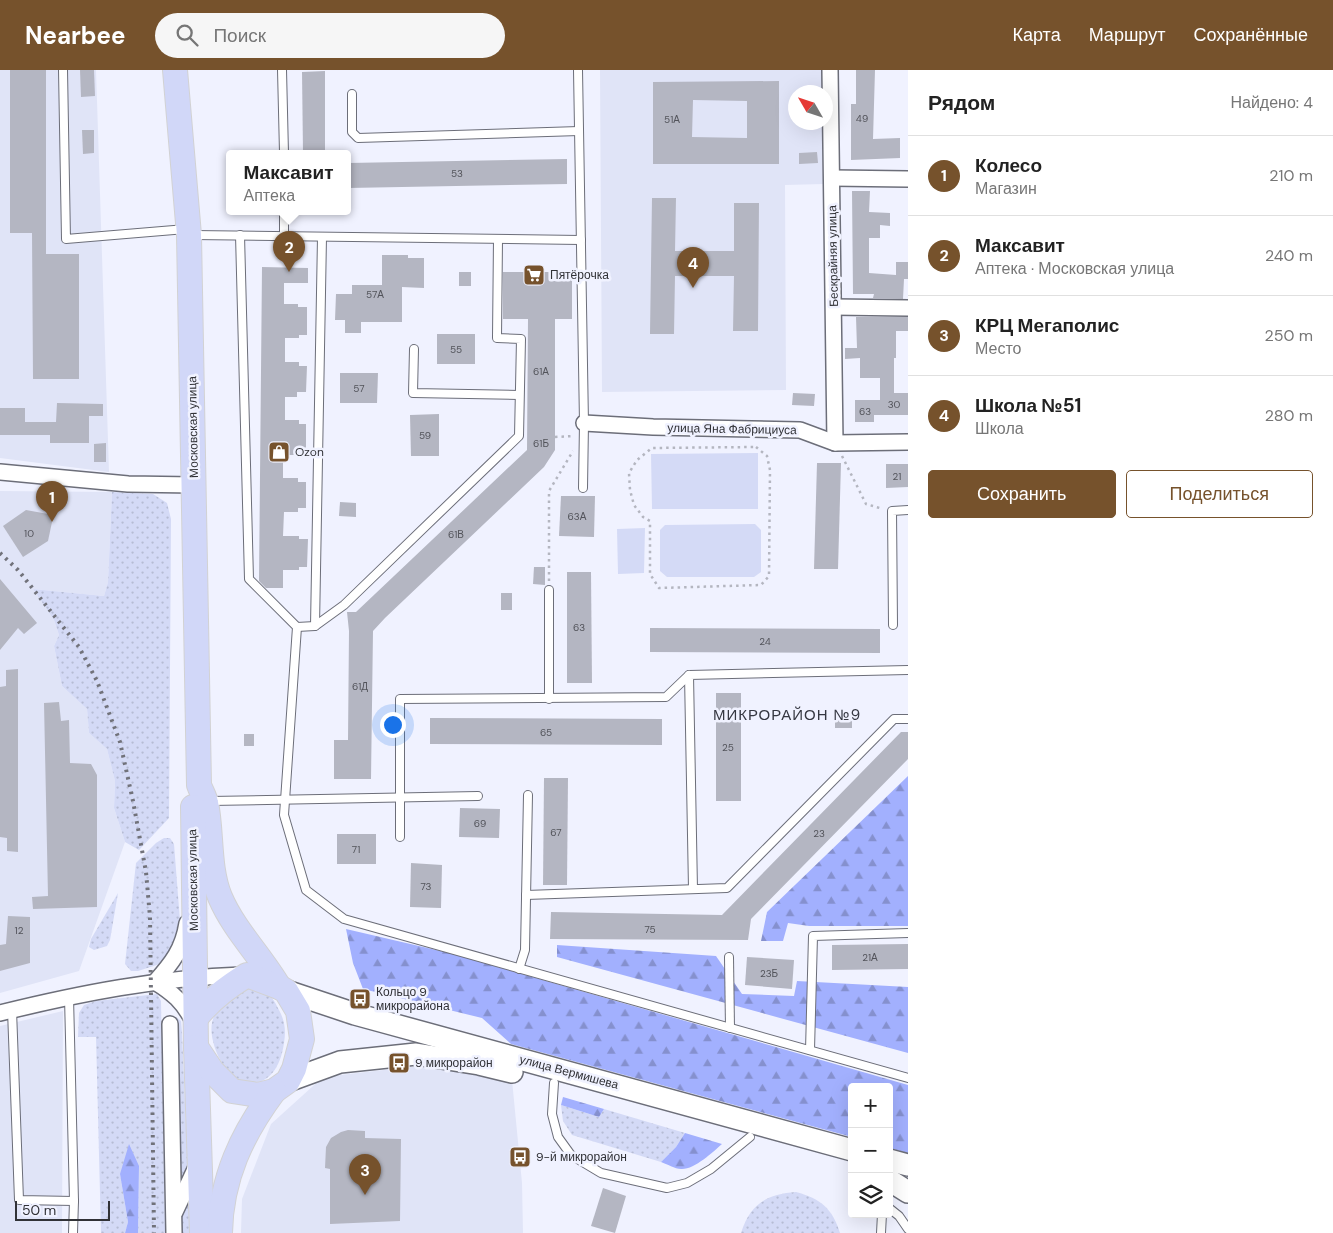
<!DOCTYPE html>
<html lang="ru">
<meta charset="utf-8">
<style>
:root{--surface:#fff;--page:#f6f6f6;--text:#222;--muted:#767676;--line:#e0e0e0;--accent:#76522c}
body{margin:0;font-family:"DM Sans",sans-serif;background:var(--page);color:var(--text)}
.controls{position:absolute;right:15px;bottom:15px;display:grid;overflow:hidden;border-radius:5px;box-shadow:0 5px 20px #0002}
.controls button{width:45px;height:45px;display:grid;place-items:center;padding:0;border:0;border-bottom:1px solid var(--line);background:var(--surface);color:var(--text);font:25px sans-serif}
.compass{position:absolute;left:788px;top:15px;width:45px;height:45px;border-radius:50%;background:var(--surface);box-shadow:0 5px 20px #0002;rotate:309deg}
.scale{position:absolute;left:15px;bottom:12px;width:95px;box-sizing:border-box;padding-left:5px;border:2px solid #313237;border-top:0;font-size:14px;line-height:18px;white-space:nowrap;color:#313237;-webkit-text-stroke:4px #f0f2ff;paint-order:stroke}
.you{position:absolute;left:392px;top:654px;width:18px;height:18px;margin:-12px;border:4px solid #fff;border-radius:50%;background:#1a73e8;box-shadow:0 0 0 8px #1a73e833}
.badge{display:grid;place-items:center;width:32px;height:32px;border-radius:50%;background:var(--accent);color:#fff;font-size:16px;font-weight:700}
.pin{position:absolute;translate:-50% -41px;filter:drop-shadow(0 1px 2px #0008)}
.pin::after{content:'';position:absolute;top:26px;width:18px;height:15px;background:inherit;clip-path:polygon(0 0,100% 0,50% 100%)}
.popup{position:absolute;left:226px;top:80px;width:125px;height:65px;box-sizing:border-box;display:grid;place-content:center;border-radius:5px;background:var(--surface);filter:drop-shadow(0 1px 4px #0005);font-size:16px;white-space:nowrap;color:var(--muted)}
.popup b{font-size:19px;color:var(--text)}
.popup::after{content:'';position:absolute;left:50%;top:100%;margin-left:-10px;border:10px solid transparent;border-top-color:var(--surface)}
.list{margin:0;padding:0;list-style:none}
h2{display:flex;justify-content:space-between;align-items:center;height:65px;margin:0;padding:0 20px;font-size:21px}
h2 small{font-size:16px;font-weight:400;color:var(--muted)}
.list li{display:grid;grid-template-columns:32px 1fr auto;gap:15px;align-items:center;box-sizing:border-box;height:80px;padding:0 20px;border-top:1px solid var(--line)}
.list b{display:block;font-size:19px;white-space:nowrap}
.list p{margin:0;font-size:16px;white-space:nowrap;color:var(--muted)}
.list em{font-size:16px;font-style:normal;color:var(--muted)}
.actions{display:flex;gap:10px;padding:15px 20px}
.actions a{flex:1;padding:11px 0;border:1px solid var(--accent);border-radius:5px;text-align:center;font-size:18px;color:var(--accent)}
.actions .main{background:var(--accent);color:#fff}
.icon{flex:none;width:28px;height:28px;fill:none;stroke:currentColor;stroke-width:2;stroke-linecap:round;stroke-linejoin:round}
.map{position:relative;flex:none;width:908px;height:1163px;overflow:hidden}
header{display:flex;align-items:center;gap:30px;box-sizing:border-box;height:70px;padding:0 25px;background:var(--accent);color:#fff}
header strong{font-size:24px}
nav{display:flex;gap:28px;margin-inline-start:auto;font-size:18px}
.search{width:350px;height:45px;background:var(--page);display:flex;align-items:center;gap:12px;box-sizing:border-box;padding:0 18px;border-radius:28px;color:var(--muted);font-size:19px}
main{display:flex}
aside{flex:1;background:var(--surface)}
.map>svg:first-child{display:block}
.built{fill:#e0e4f7}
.grass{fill:url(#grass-dots)}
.forest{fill:url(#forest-firs)}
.park{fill:#d4daf6}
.building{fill:#b4b6c2;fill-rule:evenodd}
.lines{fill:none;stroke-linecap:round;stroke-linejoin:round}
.lane-casing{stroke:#6c6e79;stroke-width:10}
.street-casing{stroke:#6c6e79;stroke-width:18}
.secondary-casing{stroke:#6c6e79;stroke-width:24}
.primary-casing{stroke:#d2d2d3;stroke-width:26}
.path{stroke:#b4b6c0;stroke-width:2.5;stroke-dasharray:2.5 4;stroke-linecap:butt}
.lane{stroke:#fff;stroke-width:8}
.street{stroke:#fff;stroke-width:15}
.secondary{stroke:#fff;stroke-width:21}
.primary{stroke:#d1d7f8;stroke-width:24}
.rail{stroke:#71727a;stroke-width:4;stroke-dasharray:2.5 5;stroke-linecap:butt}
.labels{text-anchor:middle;stroke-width:5;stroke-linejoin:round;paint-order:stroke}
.number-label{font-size:10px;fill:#52535a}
.street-label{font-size:12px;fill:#313237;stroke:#f0f2ff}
.poi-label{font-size:12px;fill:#313237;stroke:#f0f2ff;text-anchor:start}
.quarter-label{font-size:15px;letter-spacing:1px;fill:#353741;stroke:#f0f2ff}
</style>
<header>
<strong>Nearbee</strong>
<div class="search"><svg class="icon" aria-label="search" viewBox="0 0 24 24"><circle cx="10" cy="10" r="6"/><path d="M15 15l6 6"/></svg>Поиск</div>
<nav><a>Карта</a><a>Маршрут</a><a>Сохранённые</a></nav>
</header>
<main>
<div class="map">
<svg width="908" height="1163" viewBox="0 0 908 1163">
<defs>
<pattern id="grass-dots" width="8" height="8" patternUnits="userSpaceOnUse" patternTransform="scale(1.25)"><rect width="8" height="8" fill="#d4daf6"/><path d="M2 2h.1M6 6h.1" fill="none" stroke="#b6bcd4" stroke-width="1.8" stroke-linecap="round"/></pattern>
<pattern id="forest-firs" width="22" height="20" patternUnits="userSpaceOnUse" patternTransform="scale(1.25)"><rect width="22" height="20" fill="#a2b0fe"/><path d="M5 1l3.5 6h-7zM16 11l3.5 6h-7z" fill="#8590ce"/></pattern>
</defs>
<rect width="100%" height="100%" fill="#f0f2ff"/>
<g class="built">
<path d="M0,0H96L109,402L0,388Z"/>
<path d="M600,0H823L824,22H796V52L824,53V114L785,115L786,320L602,322Z"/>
<path d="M0,421L112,422L108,512L104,526L33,519L54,550L59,565L54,576L62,616L87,639L89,663L107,679L115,711L114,738L125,772L79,901L0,923Z"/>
<path d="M63,941L62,1163H0V956Z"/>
<path d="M418,996L499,1006L512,1010L522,1113L523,1163H241L242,1129L271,1054L323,1007Z"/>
</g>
<g class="grass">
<path d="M112,422L153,424L167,433L171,449L169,748L139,780L125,772L114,738L115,711L107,679L89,663L87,639L62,616L54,576L59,565L54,550L33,519L104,526L108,512Z"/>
<path d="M164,768H170L174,774L180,851L179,865L163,893L138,901H131L125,894L136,793L156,773Z"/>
<path d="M118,823L110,870L107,876L94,880L89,877L91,869Z"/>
<path d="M244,916C250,918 260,919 266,922C272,926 276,934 279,940C285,951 286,961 284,973C276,1031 225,1022 213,971C206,942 224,933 244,916Z"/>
<path d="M157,924L161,931L165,1163H138L139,1096L120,1104L128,1152L125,1163H101L96,967H78L79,943L84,935L96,931Z"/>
<path d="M176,947L181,951L182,962L188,1106L180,1122Z"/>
<path d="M561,1035L599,1047L604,1039L685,1063L676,1077L661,1092L572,1065L563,1051Z"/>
<path d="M191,1117L192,1163H181V1140Z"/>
<path d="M796,1122C821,1129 832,1138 840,1163H741C750,1134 767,1124 796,1122Z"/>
</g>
<g class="forest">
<path d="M908,706V856H809L788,853L783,871H761L767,842Z"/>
<path d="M346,859L449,883L908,1015V1083L889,1078V1017H852V1067L511,974L482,948L363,919L353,893Z"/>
<path d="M557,875L716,886L742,924L794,926L797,911L908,917V983L557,887Z"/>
<path d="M563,1027L604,1039L599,1047L561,1035Z"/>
<path d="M685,1063L722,1074C713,1082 694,1100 681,1099C675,1099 667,1094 661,1092L676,1077Z"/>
<path d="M129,1074L139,1096L138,1163H125L128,1152L120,1104Z"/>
</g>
<g class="park">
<path d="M758,383V439H652L651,384Z"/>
<path d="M755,454L761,460V502L754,507H667L660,501V460L665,455Z"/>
<path d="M645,458L644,503L618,504L617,459Z"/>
</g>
<g class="building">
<path d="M10,0H46V184H79V309H33L32,163H10Z"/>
<path d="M80,0H94L95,26L81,27Z"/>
<path d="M856,0H875L873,69L900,68V88L851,90V34H856Z"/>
<path d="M325,1V83H303L302,2Z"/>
<path d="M779,11V94H653V12ZM693,30L747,31V68L692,67Z"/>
<path d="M82,60H94V83L83,84Z"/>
<path d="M817,82L818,93L799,94V83Z"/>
<path d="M567,89V114L348,118V93Z"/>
<path d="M852,121H870L869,142L890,143V156L880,155V168H869V203L896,205V192H908V209H904L903,229L873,228L874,224H853Z"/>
<path d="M652,128H676L675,181H734V133H759L758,261H733L734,206H675L674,264H650Z"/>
<path d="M382,185H408V188H424V218L402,217V252H361V263H345V250H335L336,224H352V215H382Z"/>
<path d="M262,197L308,198V213H284V234H298V237H307V265H299V268H285V292H299V296H307L306,322H297V327H285V350H299V354H306V381H298V385H283V408H298V412H306V438H298V442H284L283,466H299V469H308L307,497H299V500H283V518H266L259,511Z"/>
<rect x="459" y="202" width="12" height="14"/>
<path d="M503,202H562L572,209V249H555V380L544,397L385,548L373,561L371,709H334V670H348L349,561L347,542H356L527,380L528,249H503Z"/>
<path d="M856,247H908V261H896V288H894V323H908V345H874V352H855V330H880V308H860V288L845,289V278H857Z"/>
<rect x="437" y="264" width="38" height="30"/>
<path d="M340,303H378L377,333H340Z"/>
<path d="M793,323L815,324L814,336L792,335Z"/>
<path d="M57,333L103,334V346H89V373H50V365H0V338H25V352H56Z"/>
<path d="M439,344V386H411L410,345Z"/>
<path d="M106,373V392H94V374Z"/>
<path d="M817,393H841L838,499H814Z"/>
<path d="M886,394H908V417L886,418Z"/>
<path d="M561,426H595L594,467L559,466Z"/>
<path d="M340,432L356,433V447L339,446Z"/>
<path d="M26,440L48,444L52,452L48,471L23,487L3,456Z"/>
<path d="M534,497H545V515L533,514Z"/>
<path d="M567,502H591L592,613H567Z"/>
<path d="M0,509L37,553L24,564L18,558L0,580Z"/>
<rect x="501" y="523" width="11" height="17"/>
<path d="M650,558L880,559V583L650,582Z"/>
<path d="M18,599V782L7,781V768L0,767V617L6,616V600Z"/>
<rect x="716" y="623" width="25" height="108"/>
<path d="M59,632L61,651L69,650L70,693L91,694L97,705V837L33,839L32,827L48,826L44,633Z"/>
<rect x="835" y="645" width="17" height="13"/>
<path d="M430,648L662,649V675L430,674Z"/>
<path d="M901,662H908V689L751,849L748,870L550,869L551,842L722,845Z"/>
<rect x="244" y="664" width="10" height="12"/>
<path d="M544,708H568L567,815H543Z"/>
<path d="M460,738L500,739L499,768L459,767Z"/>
<rect x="337" y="764" width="39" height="30"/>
<path d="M411,793L442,795L441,838L410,837Z"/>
<path d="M8,846L30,847V893L0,901V875L6,874Z"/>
<path d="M908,874V899L832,900V875Z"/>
<path d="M747,887L794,890L792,919L745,915Z"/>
<path d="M348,1060L365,1061V1068L401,1069L400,1151L330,1154V1099L325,1098L326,1077L331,1068L341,1062Z"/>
<path d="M603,1118L626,1126L615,1163L591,1156Z"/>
</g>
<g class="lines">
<g class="lane-casing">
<g id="lane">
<path d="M63,0L66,169L186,159"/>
<path d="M282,0L284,83"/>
<path d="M578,0L584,353L583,418"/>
<path d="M352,24V62L358,68L579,61"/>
<path d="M193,165L581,170"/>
<path d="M240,165L249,509L297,557L284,745L306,820L344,849L908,1008"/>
<path d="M284,165V141"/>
<path d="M414,279L413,323L519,325"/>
<path d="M549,520V629"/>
<path d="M893,555L892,441L908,440"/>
<path d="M315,556L322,167"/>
<path d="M297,557L315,556L344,535L519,366L521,269L497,268L498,169"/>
<path d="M210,731L478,726"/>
<path d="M400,767V629L666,627L689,605"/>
<path d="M693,819L689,605L908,600"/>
<path d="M526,825L727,818L894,649H908"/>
<path d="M729,887L730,958"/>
<path d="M519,899L525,880L528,725"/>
<path d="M69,927L74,1131L73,1163"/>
<path d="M12,940L19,1130L74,1131"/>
<path d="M810,980L813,866L908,863"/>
<path d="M554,1013L552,1044L558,1067L571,1085L601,1103L667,1118L687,1113L711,1099L750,1067"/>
<path d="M889,1138L899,1146L908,1159"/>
<path d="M881,1163L882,1144"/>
</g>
</g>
<g class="street-casing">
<g id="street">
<path d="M830,0L835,373"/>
<path d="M832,108L908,109"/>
<path d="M834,237L908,238"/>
<path d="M584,353L653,357L800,360L835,373L908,372"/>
<path d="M0,402L128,414L194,415"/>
<path d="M155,912C172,893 183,879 187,853"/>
<path d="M155,912C173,923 183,932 193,951"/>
<path d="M0,943C81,923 159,908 242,905"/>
<path d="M170,954L174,1163"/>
<path d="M175,1142L197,1095"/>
</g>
</g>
<g class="secondary-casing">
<g id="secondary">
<path d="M286,921L355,944L852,1080"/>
<path d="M288,1011L340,992L416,984L479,994L512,1002"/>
<path d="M889,1090L908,1095"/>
<path d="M889,1110L908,1122"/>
</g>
</g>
<g class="primary-casing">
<g id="primary">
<path d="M175,0L189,165L199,715C201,721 205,727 206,733C212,762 208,798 220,827C234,860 261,886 279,917"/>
<path d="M193,737L196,977L202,1163"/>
<path d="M196,948C210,930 227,917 247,905L279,917L286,921L298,941L302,969L294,999L288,1011L274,1021L258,1025L232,1021L212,1001L196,977"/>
<path d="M220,1163C221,1108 242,1064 274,1021"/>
</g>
</g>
<g class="path">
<path d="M555,367L574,366"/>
<path d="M756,377L767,386L770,400L769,506L761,515L659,518L650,504V451L643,447L634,435L630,420L629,403L637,390L652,378Z"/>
<path d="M842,386L866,434L883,439"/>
<path d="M549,511V421L573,381"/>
</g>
<use href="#lane" class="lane"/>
<use href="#street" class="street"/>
<use href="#secondary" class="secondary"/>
<use href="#primary" class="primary"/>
<path class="rail" d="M0,483L18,500L79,577L97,611L120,672L133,731L146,802L150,847L154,1163"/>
</g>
<defs>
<g id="supermarket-square" transform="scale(1.125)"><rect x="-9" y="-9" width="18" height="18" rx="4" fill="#76522c" stroke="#f0f2ff"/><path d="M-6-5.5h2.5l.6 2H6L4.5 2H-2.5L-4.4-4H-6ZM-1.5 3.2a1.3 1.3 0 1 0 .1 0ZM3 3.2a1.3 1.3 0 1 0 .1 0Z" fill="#fff"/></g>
<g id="shop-square" transform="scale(1.125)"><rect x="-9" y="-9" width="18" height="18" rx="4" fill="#76522c" stroke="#f0f2ff"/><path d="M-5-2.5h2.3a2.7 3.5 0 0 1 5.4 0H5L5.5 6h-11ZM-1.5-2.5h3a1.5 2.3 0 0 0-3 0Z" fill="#fff"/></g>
<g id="bus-square" transform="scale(1.125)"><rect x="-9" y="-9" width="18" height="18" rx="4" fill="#76522c" stroke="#f0f2ff"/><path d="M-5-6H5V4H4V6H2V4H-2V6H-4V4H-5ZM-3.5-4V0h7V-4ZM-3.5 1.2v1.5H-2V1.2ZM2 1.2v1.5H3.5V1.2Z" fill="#fff"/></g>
</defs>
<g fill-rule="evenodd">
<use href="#supermarket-square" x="534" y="205"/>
<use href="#shop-square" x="279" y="382"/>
<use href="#bus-square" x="360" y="929"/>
<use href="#bus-square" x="399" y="993"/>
<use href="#bus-square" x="520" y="1087"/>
</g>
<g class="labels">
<g class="number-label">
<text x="862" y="52">49</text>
<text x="672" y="53">51А</text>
<text x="457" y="107">53</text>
<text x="375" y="228">57А</text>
<text x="456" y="283">55</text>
<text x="541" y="305">61А</text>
<text x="359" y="322">57</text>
<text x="894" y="338">30</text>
<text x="865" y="345">63</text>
<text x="425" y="369">59</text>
<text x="541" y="377">61Б</text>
<text x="897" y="410">21</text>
<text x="577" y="450">63А</text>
<text x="29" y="467">10</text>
<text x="456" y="468">61В</text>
<text x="579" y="561">63</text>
<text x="765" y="575">24</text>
<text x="360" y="620">61Д</text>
<text x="546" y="666">65</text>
<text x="728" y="681">25</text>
<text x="480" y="757">69</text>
<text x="556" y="766">67</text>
<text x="819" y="767">23</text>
<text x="356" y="783">71</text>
<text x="426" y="820">73</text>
<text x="650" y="863">75</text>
<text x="19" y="864">12</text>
<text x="870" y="891">21А</text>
<text x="769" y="907">23Б</text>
</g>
<g class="street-label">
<text transform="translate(833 186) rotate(-91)" y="4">Бескрайняя улица</text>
<text transform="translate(193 357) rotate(-91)" y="4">Московская улица</text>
<text transform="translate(732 359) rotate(1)" y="4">улица Яна Фабрициуса</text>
<text transform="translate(193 810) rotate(-91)" y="4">Московская улица</text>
<text transform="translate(569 1002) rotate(15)" y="4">улица Вермишева</text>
</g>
<g class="poi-label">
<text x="550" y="209">Пятёрочка</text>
<text x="295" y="386">Ozon</text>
<text x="376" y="926">Кольцо 9<tspan x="376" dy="14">микрорайона</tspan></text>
<text x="415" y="997">9 микрорайон</text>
<text x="536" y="1091">9-й микрорайон</text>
</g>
<g class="quarter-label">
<text x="787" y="650">МИКРОРАЙОН №9</text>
</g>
</g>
</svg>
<div class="controls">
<button>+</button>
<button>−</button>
<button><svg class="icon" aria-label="layers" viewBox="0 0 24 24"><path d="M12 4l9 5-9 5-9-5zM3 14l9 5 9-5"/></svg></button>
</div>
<svg class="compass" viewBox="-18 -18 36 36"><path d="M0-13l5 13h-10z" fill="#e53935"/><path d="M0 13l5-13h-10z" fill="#767676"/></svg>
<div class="scale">50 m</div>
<div class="you"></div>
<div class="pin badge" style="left:52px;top:452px">1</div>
<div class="pin badge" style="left:289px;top:202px">2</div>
<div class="popup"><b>Максавит</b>Аптека</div>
<div class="pin badge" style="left:365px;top:1125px">3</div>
<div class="pin badge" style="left:693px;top:218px">4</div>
</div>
<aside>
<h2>Рядом<small>Найдено: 4</small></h2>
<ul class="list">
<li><span class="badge">1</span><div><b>Колесо</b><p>Магазин</p></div><em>210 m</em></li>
<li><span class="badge">2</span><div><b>Максавит</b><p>Аптека · Московская улица</p></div><em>240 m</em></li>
<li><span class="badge">3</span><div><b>КРЦ Мегаполис</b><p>Место</p></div><em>250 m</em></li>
<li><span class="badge">4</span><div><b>Школа №51</b><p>Школа</p></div><em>280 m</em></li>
</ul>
<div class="actions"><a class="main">Сохранить</a><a>Поделиться</a></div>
</aside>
</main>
